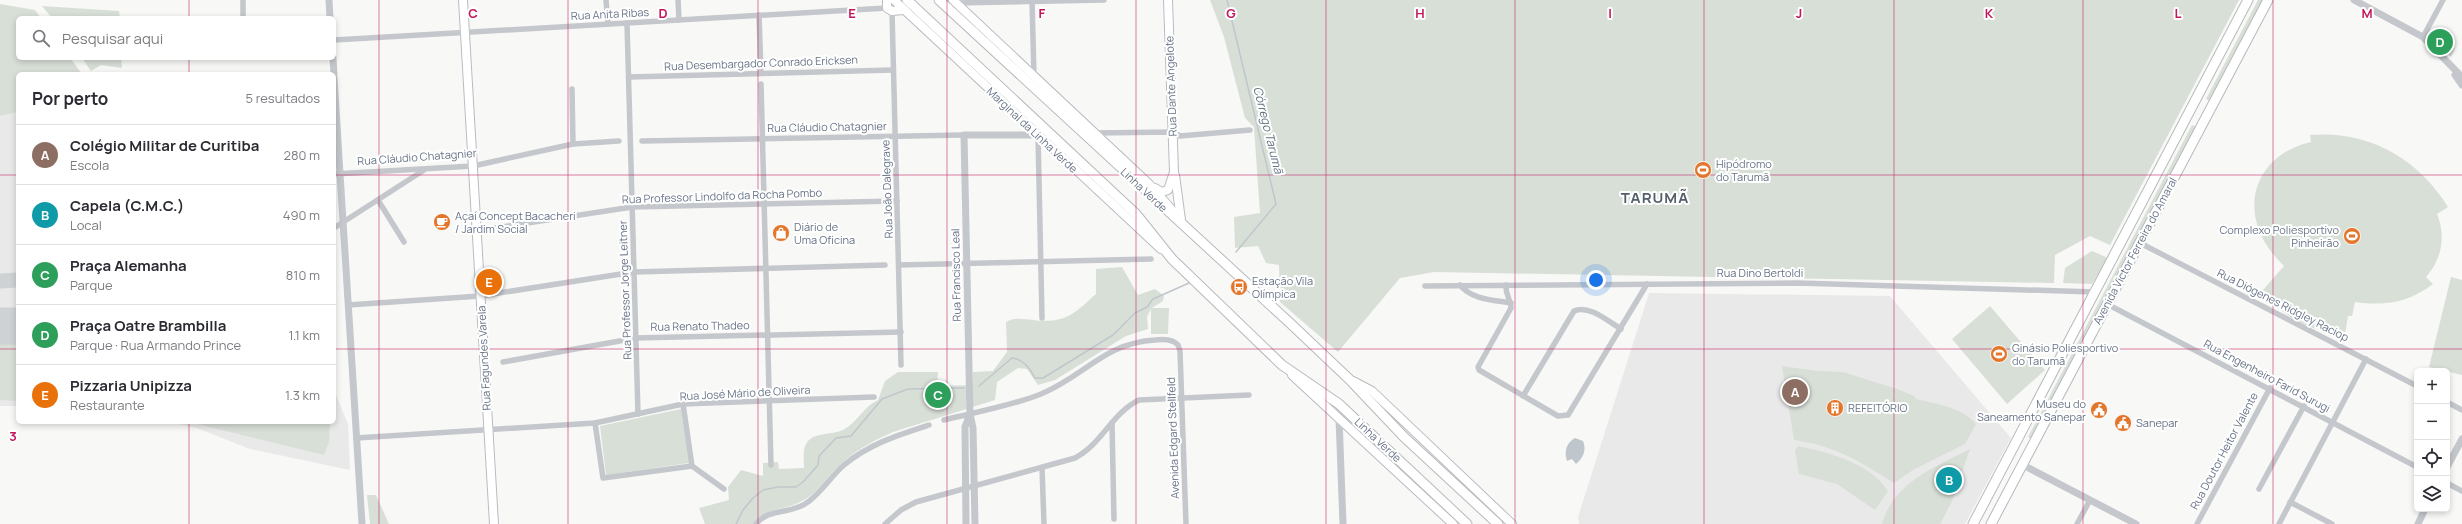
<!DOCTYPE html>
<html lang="pt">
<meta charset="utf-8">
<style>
:root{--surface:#fff;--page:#f7f7f7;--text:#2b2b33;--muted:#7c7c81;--line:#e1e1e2;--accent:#e2762c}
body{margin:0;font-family:Manrope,sans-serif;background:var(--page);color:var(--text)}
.controls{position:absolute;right:12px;bottom:12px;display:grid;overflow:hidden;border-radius:6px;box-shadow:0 2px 6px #0003}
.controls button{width:36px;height:36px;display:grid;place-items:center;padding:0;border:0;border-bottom:1px solid var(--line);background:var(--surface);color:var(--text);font:20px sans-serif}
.you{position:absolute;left:1596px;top:280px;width:14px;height:14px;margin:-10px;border:3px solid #fff;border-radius:50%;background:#1a73e8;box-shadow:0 0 0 6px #1a73e833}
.badge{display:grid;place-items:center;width:26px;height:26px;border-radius:50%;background:var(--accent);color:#fff;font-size:13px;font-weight:700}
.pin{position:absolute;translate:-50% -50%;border:2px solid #fff;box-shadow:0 1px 4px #0006}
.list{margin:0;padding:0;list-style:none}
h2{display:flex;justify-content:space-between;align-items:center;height:52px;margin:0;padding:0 16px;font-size:17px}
h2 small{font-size:13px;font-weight:400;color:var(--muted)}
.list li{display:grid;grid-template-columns:26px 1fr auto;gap:12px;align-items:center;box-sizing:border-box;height:60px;padding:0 16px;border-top:1px solid var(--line)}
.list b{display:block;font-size:15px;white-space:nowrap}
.list p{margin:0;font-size:13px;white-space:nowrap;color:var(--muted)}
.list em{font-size:13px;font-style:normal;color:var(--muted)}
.icon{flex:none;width:22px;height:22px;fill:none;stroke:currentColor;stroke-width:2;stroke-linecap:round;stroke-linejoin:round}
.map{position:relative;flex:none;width:2462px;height:524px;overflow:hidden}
.search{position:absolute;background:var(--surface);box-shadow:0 2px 6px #0003;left:16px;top:16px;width:320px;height:44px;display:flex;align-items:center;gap:10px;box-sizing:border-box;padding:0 14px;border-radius:6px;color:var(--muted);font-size:15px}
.panel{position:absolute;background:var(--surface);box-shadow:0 2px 6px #0003;left:16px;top:72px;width:320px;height:352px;border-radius:6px}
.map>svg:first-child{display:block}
.built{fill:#e9e9e9}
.green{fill:#d8dfd7}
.water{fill:#bfc7cd}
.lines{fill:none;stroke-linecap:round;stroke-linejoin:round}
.stream{stroke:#bfc7cd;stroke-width:1.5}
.taxiway{stroke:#cfd2d4;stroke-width:15}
.runway{stroke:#cfd2d4;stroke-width:37}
.secondary-casing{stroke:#b8bcc2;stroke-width:10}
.trunk-casing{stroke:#b7b9bd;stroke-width:11}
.minor{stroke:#c4c7cb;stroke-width:5.5}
.tertiary{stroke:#c4c7cb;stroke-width:7}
.secondary{stroke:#fff;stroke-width:8}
.trunk{stroke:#fff;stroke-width:9}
.grid{fill:none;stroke:#c2185b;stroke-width:1;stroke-opacity:0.55}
.labels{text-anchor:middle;stroke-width:4;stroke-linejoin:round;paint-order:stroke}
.street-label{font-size:11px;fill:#677386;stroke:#fff}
.poi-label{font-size:11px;fill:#677386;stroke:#fff;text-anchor:start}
.water-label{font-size:12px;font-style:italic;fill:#637482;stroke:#fff}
.district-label{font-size:15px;font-weight:bold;letter-spacing:1px;fill:#555e6b;stroke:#fff}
.grid-label{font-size:13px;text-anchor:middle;font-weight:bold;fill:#c2185b;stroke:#fff;stroke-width:4;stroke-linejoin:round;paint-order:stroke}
</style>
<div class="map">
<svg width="2462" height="524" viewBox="0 0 2462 524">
<rect width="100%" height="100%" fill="#f8f8f6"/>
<g class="built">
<path d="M18,112V406H0V116Z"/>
<path d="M1649,293L1890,296L2011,438L1965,524H1579L1578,517Z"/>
<path d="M334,390L348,424L350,470L250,449L197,428L171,422H334Z"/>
</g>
<g class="green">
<path d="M1210,0H2239L2110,245L2090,236L2055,255L2054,283L1434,272L1400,278L1338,352L1280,302L1279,265L1266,263L1258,246L1235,248L1234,217L1260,213L1254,127L1245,118L1224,37Z"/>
<path d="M2258,0H2265L2211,102L2206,99Z"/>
<path d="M0,4L35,10L41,18H18V58H70L82,74H18V112L0,116Z"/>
<path d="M42,6L119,11L120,18H52Z"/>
<path d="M2432,36L2455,48L2451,57Z"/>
<path d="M82,58H121L122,68L101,65L91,71Z"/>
<path d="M2192,125L2196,127L2031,439L2028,437Z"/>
<path d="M2310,135C2368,130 2418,158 2448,207L2437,214C2446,236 2442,259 2426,277L2433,284C2408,303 2385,306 2355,302L2352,316H2348L2345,335C2311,331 2283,318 2262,291L2284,266C2276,258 2267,248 2262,237C2241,194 2265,152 2311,142Z"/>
<path d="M2092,251L2108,258L2092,284L2063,283L2065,268Z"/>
<path d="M1122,267L1138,295L1155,289L1164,296L1163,301L1152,308H1169L1168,334H1151V309L1147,317L1148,329L1126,336L1055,380L1038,385L1027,369L1018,368L997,382L995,400L893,432C873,441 855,450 839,466C827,477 818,492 804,500C784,512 772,504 753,524H705L699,508L729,500L728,487L741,470L763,476V463L778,462L779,469L804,468C804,459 802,448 808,441C816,432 833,435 843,430C858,422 864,406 878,400L885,381L898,372H938L937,386L973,385V372L993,371L1007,352L1006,322C1015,317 1023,319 1033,320C1065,324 1074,314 1096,294V269Z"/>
<path d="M2451,277L2462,280V375L2429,367Z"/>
<path d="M1990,306L2045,370L2007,404L1952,339Z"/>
<path d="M0,341H18V401L0,400Z"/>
<path d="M1782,366L1817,371L1843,372L1897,389L1914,396L1916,399C1937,404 1962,407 1976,424L1965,444L1913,470L1894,483C1859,461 1836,446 1794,440Z"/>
<path d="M681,409L689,463L606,475L600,426Z"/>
<path d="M189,422H330L329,442L324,455Z"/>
<path d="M1798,446C1828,452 1870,463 1888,491L1875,510L1837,484L1799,474L1795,450Z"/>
<path d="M1970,449L1952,501L1940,524H1882C1893,483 1935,467 1970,449Z"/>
<path d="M367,495H376L389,524H370Z"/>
</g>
<path class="water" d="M1575,438L1583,441C1587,450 1583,458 1576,464L1572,459L1567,461C1564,452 1566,443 1575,438Z"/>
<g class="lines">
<g class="stream">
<path d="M1227,0L1276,204L1236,252"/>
<path d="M979,386L1012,358C1023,359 1030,368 1035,378H1043L1113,335L1135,313L1147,307L1153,299L1189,283"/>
<path d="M736,524L743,510L753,498L763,490L778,487H796L803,482L818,465L819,456L836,438L851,436L882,399L908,389L964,388"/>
</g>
<path class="taxiway" d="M0,281L18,280"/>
<path class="runway" d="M0,326H18"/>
<g class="secondary-casing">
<g id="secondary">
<path d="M463,0L494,524"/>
<path d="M887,0V8L892,11L904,10"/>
<path d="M894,0L1161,249"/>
<path d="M953,0L1149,184L1173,211"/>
<path d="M1175,175L1181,220"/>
<path d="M1155,188L1162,192L1168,190L1174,172L1168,0"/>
<path d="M1292,375L1453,524"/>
<path d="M1353,381L1372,391L1512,524"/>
</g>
</g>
<g class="trunk-casing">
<g id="trunk">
<path d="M907,0L1136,214L1172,259L1282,365L1339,404L1467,524"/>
<path d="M939,0L1291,324L1349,379L1404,437L1498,524"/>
<path d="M1973,524L2248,0"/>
<path d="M1991,524L2268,0"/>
</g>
</g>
<g class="minor">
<path d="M243,0V18"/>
<path d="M606,0L608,24"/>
<path d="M678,0L679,20"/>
<path d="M1032,0L1034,76"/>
<path d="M956,3L1104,0"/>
<path d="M892,11L901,365"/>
<path d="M759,15L761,73"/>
<path d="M627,23L638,414"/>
<path d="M2423,37L2443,0"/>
<path d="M334,40L887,8"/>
<path d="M629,77L893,70"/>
<path d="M761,84L771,465"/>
<path d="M572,89L573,144"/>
<path d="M1094,133L1173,132L1180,136L1250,130"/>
<path d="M1038,135L1042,318"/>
<path d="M642,141L964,135"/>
<path d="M334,174L473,166L573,144L619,141"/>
<path d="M378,200L404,242"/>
<path d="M334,228L424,170"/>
<path d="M476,231L632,207L897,201"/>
<path d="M2140,243L2417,386"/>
<path d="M899,265L1151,259"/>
<path d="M1460,285C1472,300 1494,300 1511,303"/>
<path d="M1506,285C1505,295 1511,299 1511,308L1478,367L1479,370L1558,416L1568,415L1647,284"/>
<path d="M1425,286L1798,283L2095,292"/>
<path d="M2107,304L2417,467"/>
<path d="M348,305L480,296L634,272L885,265"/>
<path d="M503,362L636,338L901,332"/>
<path d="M1523,396L1574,311C1589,304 1609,322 1621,329"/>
<path d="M2447,402L2462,410"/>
<path d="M683,404L692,466L724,489"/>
<path d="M944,420C976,412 1011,406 1041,394C1085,376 1104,343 1155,340C1163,339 1173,339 1178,345L1180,351L1186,524"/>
<path d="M595,423L603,478L692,466"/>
<path d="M1112,423L1114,519"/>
<path d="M356,438L595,423L683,404L874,397"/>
<path d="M1042,468L1044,524"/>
<path d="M2447,483L2462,491"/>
<path d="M2259,489L2304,406"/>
<path d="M2290,502L2332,524"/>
<path d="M756,524C769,508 789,514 805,504C821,494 830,477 844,465C869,444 898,435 929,425"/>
<path d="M885,524L901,510L916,502L1075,458C1102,444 1112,413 1139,400L1249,395"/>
<path d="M2077,524L2090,500"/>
<path d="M2197,524L2270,388"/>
<path d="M2279,524L2366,359"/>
</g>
<g class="tertiary">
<path d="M329,0L330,18"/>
<path d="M2354,0L2423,37L2462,77"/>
<path d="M333,58L334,74"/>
<path d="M2455,75L2462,85"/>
<path d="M334,78L362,524"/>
<path d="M1339,418L1343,524"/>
<path d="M2023,465L2136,524"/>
<path d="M2447,467L2462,439"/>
<path d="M966,524L965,427L970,414"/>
<path d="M975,524L973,428L970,414L964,135H1038"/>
<path d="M2418,524L2425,509"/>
</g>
<use href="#secondary" class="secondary"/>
<use href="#trunk" class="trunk"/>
</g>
<path class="grid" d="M189,0V18M379,0V524M568,0V524M758,0V524M947,0V524M1136,0V524M1326,0V524M1515,0V524M1704,0V524M1894,0V524M2083,0V524M2273,0V524M189,58V74M0,175H18M334,175H2462M0,349H18M334,349H2462M189,422V524"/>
<defs>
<g id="stadium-disc" transform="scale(0.9)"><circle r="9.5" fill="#e2762c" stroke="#fff"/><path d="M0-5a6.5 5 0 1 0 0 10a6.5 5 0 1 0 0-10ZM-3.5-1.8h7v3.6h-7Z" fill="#fff"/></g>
<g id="cafe-disc" transform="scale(0.9)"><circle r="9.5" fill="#e2762c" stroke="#fff"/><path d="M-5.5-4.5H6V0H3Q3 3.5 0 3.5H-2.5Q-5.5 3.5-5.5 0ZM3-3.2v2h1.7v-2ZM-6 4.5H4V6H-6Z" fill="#fff"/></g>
<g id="shop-disc" transform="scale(0.9)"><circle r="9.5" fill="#e2762c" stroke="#fff"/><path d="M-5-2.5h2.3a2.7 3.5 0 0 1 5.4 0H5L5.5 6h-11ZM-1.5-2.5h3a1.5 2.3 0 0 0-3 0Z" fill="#fff"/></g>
<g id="bus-disc" transform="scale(0.9)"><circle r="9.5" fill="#e2762c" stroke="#fff"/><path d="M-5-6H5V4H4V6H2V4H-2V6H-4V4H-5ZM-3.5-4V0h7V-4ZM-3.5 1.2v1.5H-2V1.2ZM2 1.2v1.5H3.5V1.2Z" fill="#fff"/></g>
<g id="building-disc" transform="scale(0.9)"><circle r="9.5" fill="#e2762c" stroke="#fff"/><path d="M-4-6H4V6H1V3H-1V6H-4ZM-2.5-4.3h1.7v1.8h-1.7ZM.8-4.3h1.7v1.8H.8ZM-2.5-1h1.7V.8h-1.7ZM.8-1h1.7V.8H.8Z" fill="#fff"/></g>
<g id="civic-disc" transform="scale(0.9)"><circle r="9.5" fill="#e2762c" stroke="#fff"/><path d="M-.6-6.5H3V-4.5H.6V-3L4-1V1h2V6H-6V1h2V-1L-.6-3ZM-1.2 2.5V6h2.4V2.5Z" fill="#fff"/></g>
</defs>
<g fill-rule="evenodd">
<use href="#stadium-disc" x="1703" y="170"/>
<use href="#cafe-disc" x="442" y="222"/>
<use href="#shop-disc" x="781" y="233"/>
<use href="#stadium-disc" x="2352" y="236"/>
<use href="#bus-disc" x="1239" y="287"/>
<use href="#stadium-disc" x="1999" y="354"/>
<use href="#building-disc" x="1835" y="408"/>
<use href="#civic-disc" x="2099" y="410"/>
<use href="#civic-disc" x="2123" y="423"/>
</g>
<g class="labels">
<g class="street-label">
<text transform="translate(610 14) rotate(-3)" y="4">Rua Anita Ribas</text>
<text transform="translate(761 63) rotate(-2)" y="4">Rua Desembargador Conrado Ericksen</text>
<text transform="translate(1171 86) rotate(-92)" y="4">Rua Dante Angelote</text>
<text transform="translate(827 127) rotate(-1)" y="4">Rua Cláudio Chatagnier</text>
<text transform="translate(1032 130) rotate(43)" y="4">Marginal da Linha Verde</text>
<text transform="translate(417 157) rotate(-4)" y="4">Rua Cláudio Chatagnier</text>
<text transform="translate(887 189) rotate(-92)" y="4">Rua João Dalegrave</text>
<text transform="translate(1144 190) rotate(43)" y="4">Linha Verde</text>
<text transform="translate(722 196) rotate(-2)" y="4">Rua Professor Lindolfo da Rocha Pombo</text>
<text transform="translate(2135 251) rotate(-62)" y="4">Avenida Victor Ferreira do Amaral</text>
<text x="1760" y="277">Rua Dino Bertoldi</text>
<text transform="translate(956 275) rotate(-91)" y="4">Rua Francisco Leal</text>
<text transform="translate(625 290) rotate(-92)" y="4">Rua Professor Jorge Leitner</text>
<text transform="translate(2283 305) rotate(27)" y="4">Rua Diógenes Ridgley Raciop</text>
<text transform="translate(700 326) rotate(-1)" y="4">Rua Renato Thadeo</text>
<text transform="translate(484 358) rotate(-93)" y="4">Rua Fagundes Varela</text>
<text transform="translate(2267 376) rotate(28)" y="4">Rua Engenheiro Farid Surugi</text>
<text transform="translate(745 393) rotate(-3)" y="4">Rua José Mário de Oliveira</text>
<text transform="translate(1173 438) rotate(-92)" y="4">Avenida Edgard Stellfeld</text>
<text transform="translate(1378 440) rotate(43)" y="4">Linha Verde</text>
<text transform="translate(2224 451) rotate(-62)" y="4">Rua Doutor Heitor Valente</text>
</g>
<g class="poi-label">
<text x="1716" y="168">Hipódromo<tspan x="1716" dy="13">do Tarumã</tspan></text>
<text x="455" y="220">Açaí Concept Bacacheri<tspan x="455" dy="13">/ Jardim Social</tspan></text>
<text x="794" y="231">Diário de<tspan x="794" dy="13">Uma Oficina</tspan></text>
<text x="2339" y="234" text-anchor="end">Complexo Poliesportivo<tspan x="2339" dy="13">Pinheirão</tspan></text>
<text x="1252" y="285">Estação Vila<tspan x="1252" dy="13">Olímpica</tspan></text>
<text x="2012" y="352">Ginásio Poliesportivo<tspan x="2012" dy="13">do Tarumã</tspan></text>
<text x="2086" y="408" text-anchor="end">Museu do<tspan x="2086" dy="13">Saneamento Sanepar</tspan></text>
<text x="1848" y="412">REFEITÓRIO</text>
<text x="2136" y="427">Sanepar</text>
</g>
<g class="water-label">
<text transform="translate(1268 130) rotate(76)" y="4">Córrego Tarumã</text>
</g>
<g class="district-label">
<text x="1655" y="203">TARUMÃ</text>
</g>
</g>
<g class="grid-label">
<text x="473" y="18">C</text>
<text x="663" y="18">D</text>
<text x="852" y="18">E</text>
<text x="1042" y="18">F</text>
<text x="1231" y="18">G</text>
<text x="1420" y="18">H</text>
<text x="1610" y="18">I</text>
<text x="1799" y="18">J</text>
<text x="1989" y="18">K</text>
<text x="2178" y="18">L</text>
<text x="2367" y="18">M</text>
<text x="13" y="441">3</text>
</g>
</svg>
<div class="controls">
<button>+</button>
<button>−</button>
<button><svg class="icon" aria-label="locate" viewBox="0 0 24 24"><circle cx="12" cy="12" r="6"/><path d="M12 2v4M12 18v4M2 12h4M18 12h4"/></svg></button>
<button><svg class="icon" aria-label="layers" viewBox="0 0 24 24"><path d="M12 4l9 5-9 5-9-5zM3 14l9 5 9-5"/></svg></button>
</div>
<div class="you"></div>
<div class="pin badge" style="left:1795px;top:392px;background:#8d6e63">A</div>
<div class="pin badge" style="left:1949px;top:480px;background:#0f9aa8">B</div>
<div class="pin badge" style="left:938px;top:395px;background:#2e9e5b">C</div>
<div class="pin badge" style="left:2440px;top:42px;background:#2e9e5b">D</div>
<div class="pin badge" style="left:489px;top:282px;background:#e8710a">E</div>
<div class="search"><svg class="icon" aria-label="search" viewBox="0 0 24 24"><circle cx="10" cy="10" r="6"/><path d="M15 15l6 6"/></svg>Pesquisar aqui</div>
<section class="panel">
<h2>Por perto<small>5 resultados</small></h2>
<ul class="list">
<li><span class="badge" style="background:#8d6e63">A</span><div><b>Colégio Militar de Curitiba</b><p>Escola</p></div><em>280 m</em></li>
<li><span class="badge" style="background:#0f9aa8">B</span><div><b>Capela (C.M.C.)</b><p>Local</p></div><em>490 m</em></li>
<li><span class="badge" style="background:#2e9e5b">C</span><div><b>Praça Alemanha</b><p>Parque</p></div><em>810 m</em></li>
<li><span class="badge" style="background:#2e9e5b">D</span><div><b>Praça Oatre Brambilla</b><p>Parque · Rua Armando Prince</p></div><em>1.1 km</em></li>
<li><span class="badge" style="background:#e8710a">E</span><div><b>Pizzaria Unipizza</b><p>Restaurante</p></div><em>1.3 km</em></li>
</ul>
</section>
</div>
